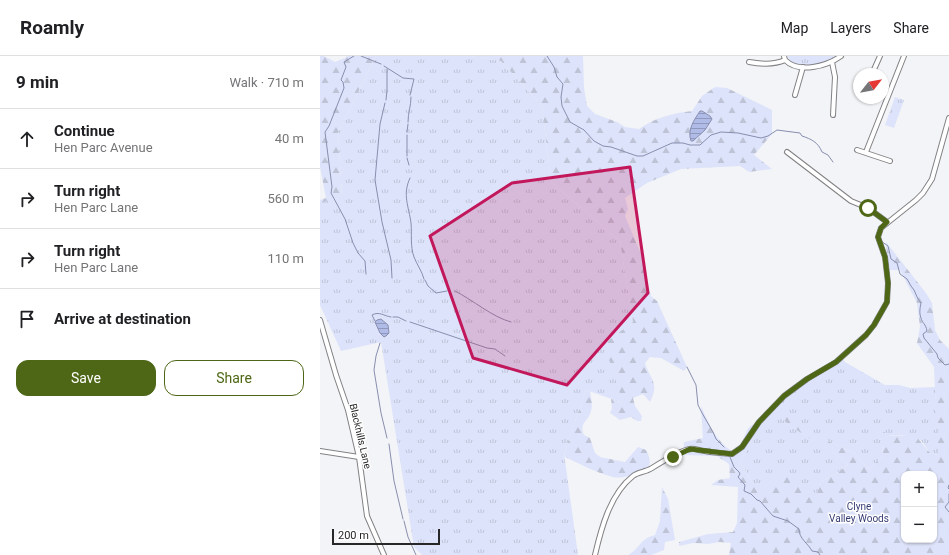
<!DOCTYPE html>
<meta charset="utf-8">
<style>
:root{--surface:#fff;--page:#f6f6f6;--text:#202124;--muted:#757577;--line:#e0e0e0;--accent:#4e6716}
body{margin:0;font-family:Roboto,sans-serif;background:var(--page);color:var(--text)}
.controls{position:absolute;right:12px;bottom:12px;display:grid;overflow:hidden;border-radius:8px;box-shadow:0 1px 3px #0004}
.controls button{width:36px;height:36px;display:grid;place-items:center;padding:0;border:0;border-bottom:1px solid var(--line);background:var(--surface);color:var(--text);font:20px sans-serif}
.compass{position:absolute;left:533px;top:12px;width:36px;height:36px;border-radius:50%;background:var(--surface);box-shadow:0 1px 3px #0004;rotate:59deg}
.scale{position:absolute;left:12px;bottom:10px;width:108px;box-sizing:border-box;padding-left:4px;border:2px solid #272728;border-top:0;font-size:11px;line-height:14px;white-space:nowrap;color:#272728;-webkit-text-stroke:3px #fff;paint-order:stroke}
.stop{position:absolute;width:12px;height:12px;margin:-9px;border:3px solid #4e6716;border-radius:50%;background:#fff}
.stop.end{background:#4e6716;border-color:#fff;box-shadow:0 1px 4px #0008}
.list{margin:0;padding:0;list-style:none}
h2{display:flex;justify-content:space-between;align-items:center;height:52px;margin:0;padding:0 16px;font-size:17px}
h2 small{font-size:13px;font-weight:400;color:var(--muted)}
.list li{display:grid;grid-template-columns:26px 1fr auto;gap:12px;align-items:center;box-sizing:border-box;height:60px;padding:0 16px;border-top:1px solid var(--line)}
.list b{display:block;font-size:15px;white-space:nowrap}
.list p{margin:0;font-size:13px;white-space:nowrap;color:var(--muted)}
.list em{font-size:13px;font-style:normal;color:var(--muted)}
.actions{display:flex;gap:8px;padding:12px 16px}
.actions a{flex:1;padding:9px 0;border:1px solid var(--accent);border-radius:12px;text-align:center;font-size:14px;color:var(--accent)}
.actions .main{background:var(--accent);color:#fff}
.icon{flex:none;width:22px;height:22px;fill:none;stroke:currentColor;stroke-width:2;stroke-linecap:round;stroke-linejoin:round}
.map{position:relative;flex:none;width:629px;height:499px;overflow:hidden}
header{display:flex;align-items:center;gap:24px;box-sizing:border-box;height:56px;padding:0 20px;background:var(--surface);border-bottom:1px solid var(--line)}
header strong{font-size:19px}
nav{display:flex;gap:22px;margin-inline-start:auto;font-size:14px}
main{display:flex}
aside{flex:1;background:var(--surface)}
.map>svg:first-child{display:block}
.grass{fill:url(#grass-tufts)}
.forest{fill:url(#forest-firs);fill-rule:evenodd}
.water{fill:url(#water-rules);stroke:#888fae}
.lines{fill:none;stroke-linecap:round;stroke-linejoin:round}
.stream{stroke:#888fae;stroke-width:1}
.street-casing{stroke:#828285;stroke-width:6}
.street{stroke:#fff;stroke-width:4}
.route{stroke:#4e6716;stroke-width:5}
.marked{fill:#c2185b;fill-opacity:0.2;stroke:#c2185b;stroke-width:3;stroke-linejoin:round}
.labels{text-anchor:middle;stroke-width:3;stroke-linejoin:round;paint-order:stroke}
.street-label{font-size:10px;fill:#272728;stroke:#fff}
.park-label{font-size:10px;fill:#363d75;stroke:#fff}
</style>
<header>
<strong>Roamly</strong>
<nav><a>Map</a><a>Layers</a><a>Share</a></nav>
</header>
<main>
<aside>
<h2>9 min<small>Walk · 710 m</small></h2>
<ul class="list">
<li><svg class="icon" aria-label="ahead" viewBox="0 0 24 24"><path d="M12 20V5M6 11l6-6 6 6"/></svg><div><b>Continue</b><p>Hen Parc Avenue</p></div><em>40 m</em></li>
<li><svg class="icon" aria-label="right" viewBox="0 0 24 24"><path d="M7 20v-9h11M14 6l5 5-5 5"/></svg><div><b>Turn right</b><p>Hen Parc Lane</p></div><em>560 m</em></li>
<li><svg class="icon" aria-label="right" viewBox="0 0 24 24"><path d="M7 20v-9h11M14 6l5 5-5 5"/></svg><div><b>Turn right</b><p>Hen Parc Lane</p></div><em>110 m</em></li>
<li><svg class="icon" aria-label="arrive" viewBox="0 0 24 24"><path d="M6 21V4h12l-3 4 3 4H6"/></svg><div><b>Arrive at destination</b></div></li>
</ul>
<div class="actions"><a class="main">Save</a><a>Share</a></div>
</aside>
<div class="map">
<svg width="629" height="499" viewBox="0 0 629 499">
<defs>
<pattern id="grass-tufts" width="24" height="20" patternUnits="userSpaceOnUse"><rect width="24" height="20" fill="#dde3fa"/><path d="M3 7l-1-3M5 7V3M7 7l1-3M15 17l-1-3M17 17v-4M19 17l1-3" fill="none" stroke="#bec3d6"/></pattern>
<pattern id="forest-firs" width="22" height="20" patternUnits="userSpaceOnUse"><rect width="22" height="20" fill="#dde3fa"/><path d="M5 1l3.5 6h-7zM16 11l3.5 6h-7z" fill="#bec3d6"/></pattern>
<pattern id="water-rules" width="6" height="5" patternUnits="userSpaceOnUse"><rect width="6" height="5" fill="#b1bbe8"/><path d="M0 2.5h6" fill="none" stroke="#9098bc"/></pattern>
</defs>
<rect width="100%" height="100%" fill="#f3f4f7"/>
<g class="grass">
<path d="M56,0H150L181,5L222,50L231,126L300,185L313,266L303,347L266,334L244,397L258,499H102L94,491L61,286L21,295L0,249V147L22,140L18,77Z"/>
<path d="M468,0H517C507,11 482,12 469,5Z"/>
<path d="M575,41L584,44L574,72L565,69Z"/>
<path d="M523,303L525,306L565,329H579L590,332L615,331L618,374V399L610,397C607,393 604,387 600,384C588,376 573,381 559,379L562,387L563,400L549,413L533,396L508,385L462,358V363C483,381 509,390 528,409L514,419L500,426L497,439L450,425L439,439C432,428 428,415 419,406L429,392V382L444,362L455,351L470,337Z"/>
</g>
<g class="forest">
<path d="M0,0H4L15,6L25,2L27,0H56L18,77L22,141L0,147V144L6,142L0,111Z"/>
<path d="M150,0H263L264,32L267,50L275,58L297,66L305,71L319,73C334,62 353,57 372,55L382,40L395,31L407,32L452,54V78L434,99L452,113L429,116L420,110L361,113L327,127L305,142L308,153L305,160L321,198L331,240L337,245L367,311L364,315L341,302L330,301L325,307C330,324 340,326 330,346L323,338L313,342L315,350L322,360L321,365H317L311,361L300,364L290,357L292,352L291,343L303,347L284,288L313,266L300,185L231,126L222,50L181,5Z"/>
<path d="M566,186L606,237L612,247L615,274L620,284L629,293V499H409L411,487L399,486L388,488L373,487L359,490V486L388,478L413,476L417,467L418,431L391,429L398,424L410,422L409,408L397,400L363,399L364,386L383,382L381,350C389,368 395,384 412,395C414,393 418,391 420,389C426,382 425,370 435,368L428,379L429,392L419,406C428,415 432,428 439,438L450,425L471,420L497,438L500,426L514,419L528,409C509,390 482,381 462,363V357L508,385L533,396L549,413L563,400L562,387L559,379L564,376L570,380L595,379L610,397L618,399V374L616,358L614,311L597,287L600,271L597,247L580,214H568ZM584,418H614V484H584Z"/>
<path d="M266,334L270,335C271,341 273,349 271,355C269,365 259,366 264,379L270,382L275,397L280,401L305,406L318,391L326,394C331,404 333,411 320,416C312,419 303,423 293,421C277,417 260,408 245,401L244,397Z"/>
<path d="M342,431L348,443L355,484L345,486L344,494L331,499H308C320,493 319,483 335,479L340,465Z"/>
</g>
<g class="water">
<path d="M380,55H382L390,60L392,63L385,74L373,85H371C367,74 374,64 380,55Z"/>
<path d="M61,263L68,269L69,277L66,280L64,281L60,277L55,266L57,264Z"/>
</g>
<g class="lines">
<g class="stream">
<path d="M34,0L24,6L26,11L21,24L23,26L24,32L9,70L5,76L12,131L11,137L25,163L33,187L38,197L45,205L46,218"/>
<path d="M41,0L61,8"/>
<path d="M227,0L234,11L237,21L243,28L241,41L242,50L250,66L264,74L274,85L283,90L291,91L317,100H323L352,87H363L370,89H380L391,79L401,76L418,77L441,82L448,80L457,74L480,77L482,80C491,83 498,86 502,96L508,99L513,106"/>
<path d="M64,10L83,22L94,23L90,39"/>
<path d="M66,44L67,34V13"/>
<path d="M65,47L60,68L55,124L62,166L71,204L72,222"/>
<path d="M88,66C88,56 91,51 91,41"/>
<path d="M87,76L88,68"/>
<path d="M87,79V100"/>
<path d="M87,102L89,109"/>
<path d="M90,122C82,139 89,151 91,167C92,178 90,190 94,201C97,209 102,215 104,223"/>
<path d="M561,185L568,190L571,203L577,207L580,218L587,223L591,230L594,234L598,243L601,247C600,252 599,257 601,262C602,267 606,268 607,275L603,278L604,282L617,298L618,302L625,309L629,308"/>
<path d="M105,224L108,230L116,237L127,235"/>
<path d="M135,235C153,244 172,261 191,266"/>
<path d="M73,261H78L86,265"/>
<path d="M55,265L52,259C59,255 64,260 71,261"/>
<path d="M90,266L167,292L175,293L185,300"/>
<path d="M60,287L56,300L54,314L61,357L67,382"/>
<path d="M367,311L376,329L378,349L382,357L393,376L396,383L404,391"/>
<path d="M69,388L74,425L83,463"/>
<path d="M410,401L414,411L419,416L420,418L418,421L425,429L424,435L431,438L437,444L440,445L453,460L468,465L479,473C479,483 488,487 492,495L498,496L500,499"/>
<path d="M629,429L628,432L629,433"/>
<path d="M629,438V446L625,451L629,456"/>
<path d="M84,465L88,481L96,499"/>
</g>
<g class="street-casing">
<g id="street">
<path d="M464,0L465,4C479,18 507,10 521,0"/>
<path d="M429,6C440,8 454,9 465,4"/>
<path d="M512,6L515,21L513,59"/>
<path d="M552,18L560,0"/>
<path d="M475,39L483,11"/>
<path d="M537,94L570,105"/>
<path d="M467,96L531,145L548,152L567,166"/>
<path d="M546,96L584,0"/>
<path d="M0,264L16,319L28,354L39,401L47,460L64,499"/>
<path d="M0,395L39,401"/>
<path d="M275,499C281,473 290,438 313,420C318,416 326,416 332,412C340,407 361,394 370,393C374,392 381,395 385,395C394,397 403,397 412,398L422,391L439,366L464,340L487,323L516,306L546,279L554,269L567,246L568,227L565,201L558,181L561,172L596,144L603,137L612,123L629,62"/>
</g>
</g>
<use href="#street" class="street"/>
</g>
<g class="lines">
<path class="route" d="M353,401L370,393L412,398L422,391L439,366L464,340L487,323L516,306L546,279L554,269L567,246L568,227L565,201L558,181L561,172L567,166L548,152"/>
</g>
<path class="marked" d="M310,111L328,237L247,329L153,302L110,180L192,127Z"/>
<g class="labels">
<g class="street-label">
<text transform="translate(41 380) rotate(77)" y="4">Blackhills Lane</text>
</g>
<g class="park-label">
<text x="539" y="454">Clyne<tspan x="539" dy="12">Valley Woods</tspan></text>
</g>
</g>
</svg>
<div class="controls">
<button>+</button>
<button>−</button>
</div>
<svg class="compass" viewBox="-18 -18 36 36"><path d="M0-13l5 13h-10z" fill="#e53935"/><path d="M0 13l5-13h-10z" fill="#757577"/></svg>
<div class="scale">200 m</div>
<div class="stop" style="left:548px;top:152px"></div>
<div class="stop end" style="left:353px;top:401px"></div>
</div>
</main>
